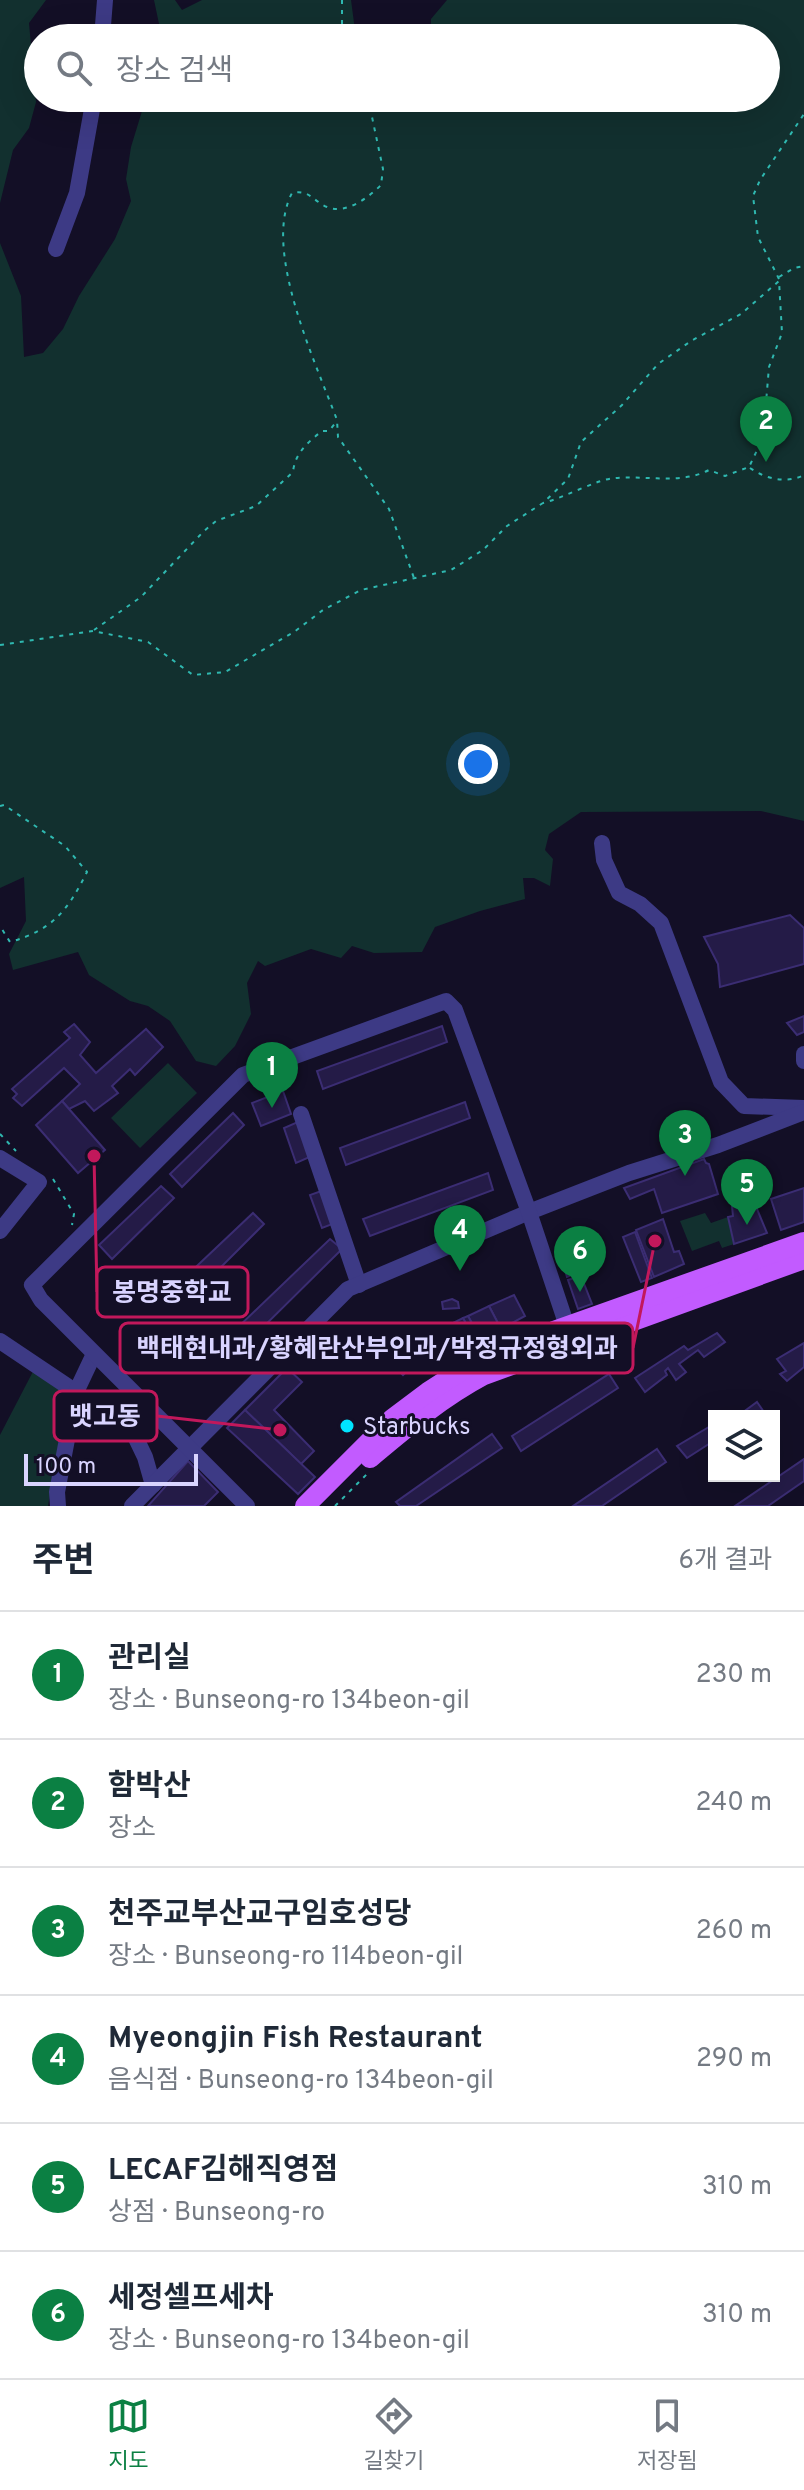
<!DOCTYPE html>
<html lang="ko">
<meta charset="utf-8">
<style>
:root{--surface:#fff;--page:#f2f2f3;--text:#1f2937;--muted:#747a83;--line:#e0e1e3;--accent:#0b8043}
body{margin:0;font-family:Overpass,"Noto Sans KR",sans-serif;background:var(--page);color:var(--text)}
.controls{position:absolute;right:24px;bottom:24px;display:grid;overflow:hidden;border-radius:0px;box-shadow:0 8px 32px #0002}
.controls button{width:72px;height:72px;display:grid;place-items:center;padding:0;border:0;border-bottom:2px solid var(--line);background:var(--surface);color:var(--text);font:40px sans-serif}
.scale{position:absolute;left:24px;bottom:20px;width:174px;box-sizing:border-box;padding-left:8px;border:4px solid #d9d4ff;border-top:0;font-size:22px;line-height:28px;white-space:nowrap;color:#d9d4ff;-webkit-text-stroke:6px #130f26;paint-order:stroke}
.you{position:absolute;left:478px;top:764px;width:28px;height:28px;margin:-20px;border:6px solid #fff;border-radius:50%;background:#1a73e8;box-shadow:0 0 0 12px #1a73e833}
.badge{display:grid;place-items:center;width:52px;height:52px;border-radius:50%;background:var(--accent);color:#fff;font-size:26px;font-weight:700}
.pin{position:absolute;translate:-50% -66px;filter:drop-shadow(0 2px 4px #0008)}
.pin::after{content:'';position:absolute;top:42px;width:28px;height:24px;background:inherit;clip-path:polygon(0 0,100% 0,50% 100%)}
.list{margin:0;padding:0;list-style:none}
h2{display:flex;justify-content:space-between;align-items:center;height:104px;margin:0;padding:0 32px;font-size:34px}
h2 small{font-size:26px;font-weight:400;color:var(--muted)}
.list li{display:grid;grid-template-columns:52px 1fr auto;gap:24px;align-items:center;box-sizing:border-box;height:128px;padding:0 32px;border-top:2px solid var(--line)}
.list b{display:block;font-size:30px;white-space:nowrap}
.list p{margin:0;font-size:26px;white-space:nowrap;color:var(--muted)}
.list em{font-size:26px;font-style:normal;color:var(--muted)}
.icon{flex:none;width:44px;height:44px;fill:none;stroke:currentColor;stroke-width:2;stroke-linecap:round;stroke-linejoin:round}
.map{position:relative;flex:none;width:804px;height:1506px;overflow:hidden}
.search{position:absolute;background:var(--surface);box-shadow:0 8px 32px #0002;left:24px;right:24px;top:24px;height:88px;display:flex;align-items:center;gap:20px;box-sizing:border-box;padding:0 28px;border-radius:44px;color:var(--muted);font-size:30px}
.sheet{height:872px;background:var(--surface)}
nav{display:flex;justify-content:space-around;align-items:center;box-sizing:border-box;height:112px;border-top:2px solid var(--line);background:var(--surface);font-size:22px;color:var(--muted)}
nav a{display:grid;justify-items:center;gap:4px}
nav .on{color:var(--accent)}
.map>svg:first-child{display:block}
.green{fill:#12302f}
.building{fill:#241b47;stroke:#3b2d73;stroke-width:2}
.lines{fill:none;stroke-linecap:round;stroke-linejoin:round}
.path{stroke:#2fb8b0;stroke-width:2;stroke-dasharray:4 6;stroke-linecap:butt}
.minor{stroke:#3d3a85;stroke-width:16}
.major{stroke:#c25bff;stroke-width:20}
.poi-dot{fill:#00e5ff;stroke:#130f26;stroke-width:3}
.labels{text-anchor:middle;stroke-width:6;stroke-linejoin:round;paint-order:stroke}
.poi-label{font-size:24px;fill:#d9d4ff;stroke:#130f26;text-anchor:start}
.leader{fill:none;stroke:#c2185b;stroke-width:3}
.callout-dot{fill:#c2185b;stroke:#130f26;stroke-width:3}
.callout{fill:#130f26;stroke:#c2185b;stroke-width:3}
.callout-label{font-size:26px;text-anchor:middle;font-weight:bold;fill:#d9d4ff}
</style>
<div class="map">
<svg width="804" height="1506" viewBox="0 0 804 1506">
<rect width="100%" height="100%" fill="#130f26"/>
<g class="green">
<path d="M0,0H46L29,23L36,102L29,128L13,150L0,203Z"/>
<path d="M154,0H175L182,10L202,0H351L356,38H162Z"/>
<path d="M447,0H804V821L761,811L581,812L549,834L545,850L553,859L550,886L534,878H523L525,899L480,911L435,927L422,952L374,953L352,946L341,958L311,949L265,966L258,961L247,983L251,1014L235,1046L216,1066L196,1061L170,1021L148,1006L130,1001L89,975L78,952L13,970L9,954L26,921L24,877L0,888V243L21,296L24,357L43,353L63,329L79,296L115,239L131,201L126,179L131,147L146,98H766V38H431V19Z"/>
<path d="M168,1063L197,1093L140,1148L111,1118Z"/>
<path d="M705,1213L711,1223L728,1217L734,1244L722,1248L719,1241L692,1251L680,1221Z"/>
<path d="M39,1360L69,1383L48,1506H0V1435Z"/>
</g>
<g class="building">
<path d="M790,915L804,928V964L720,987L718,964L704,937Z"/>
<path d="M804,1016V1032L797,1035L787,1023Z"/>
<path d="M74,1024L90,1042L80,1055L96,1073L146,1029L163,1047L135,1075L130,1069L112,1086L118,1093L94,1111L85,1101L69,1109L62,1101L80,1084L64,1068L22,1106L13,1098L17,1094L12,1089L70,1038L64,1032Z"/>
<path d="M442,1026L447,1042L323,1089L317,1071Z"/>
<path d="M283,1091L291,1114L261,1126L252,1103Z"/>
<path d="M62,1101L105,1150L78,1173L36,1125Z"/>
<path d="M465,1102L470,1118L346,1165L340,1148Z"/>
<path d="M233,1113L244,1125L182,1187L170,1174Z"/>
<path d="M300,1121L312,1156L296,1163L284,1128Z"/>
<path d="M704,1159L706,1163L709,1164L718,1194L662,1213L654,1189L630,1199L624,1188Z"/>
<path d="M488,1173L493,1190L370,1236L363,1219Z"/>
<path d="M161,1186L174,1198L112,1259L99,1245Z"/>
<path d="M804,1188V1222L781,1230L771,1199Z"/>
<path d="M324,1190L335,1223L322,1228L310,1195Z"/>
<path d="M752,1197L767,1233L734,1244L728,1217L733,1216L732,1206Z"/>
<path d="M253,1213L264,1224L177,1311L163,1298Z"/>
<path d="M663,1219L674,1252L679,1251L684,1264L654,1277L636,1230Z"/>
<path d="M635,1232L652,1278L641,1282L623,1237Z"/>
<path d="M330,1239L342,1249L247,1343L234,1331Z"/>
<path d="M577,1251L584,1270L567,1277L561,1257Z"/>
<path d="M581,1276L592,1304L578,1309L568,1280Z"/>
<path d="M514,1295L525,1316L501,1329L489,1306Z"/>
<path d="M452,1299L458,1302L459,1308L443,1309L442,1302Z"/>
<path d="M489,1306L501,1329L481,1340L468,1316Z"/>
<path d="M468,1316L481,1340L476,1342L463,1318Z"/>
<path d="M463,1318L476,1342L466,1347L453,1323Z"/>
<path d="M453,1323L466,1347L458,1352L444,1327Z"/>
<path d="M717,1333L725,1342L704,1357L698,1350L679,1364L686,1372L676,1380L668,1368L665,1371L667,1375L645,1392L635,1378L684,1346L688,1350Z"/>
<path d="M402,1334L423,1356L403,1375L382,1353Z"/>
<path d="M804,1343V1367L787,1381L780,1374L786,1371L777,1359Z"/>
<path d="M287,1368L302,1382L274,1410L314,1451L301,1464L245,1410Z"/>
<path d="M609,1374L618,1388L521,1451L512,1436Z"/>
<path d="M757,1402L766,1415L738,1416Z"/>
<path d="M245,1410L315,1477L298,1494L227,1428Z"/>
<path d="M714,1424V1444L712,1442L687,1458L677,1446Z"/>
<path d="M492,1434L502,1448L416,1506H400L396,1502Z"/>
<path d="M657,1449L666,1462L602,1506H573Z"/>
<path d="M804,1459V1481L768,1506H735Z"/>
<path d="M188,1461L218,1492L204,1506H148Z"/>
</g>
<g class="lines">
<g class="path">
<path d="M342,0V26L346,38"/>
<path d="M368,98L383,169L381,185C369,197 346,215 327,207C313,201 309,189 292,193C262,250 316,363 337,420L338,437L389,509L414,578"/>
<path d="M779,277L794,268L804,266"/>
<path d="M779,279L758,237L753,196L760,180L804,114"/>
<path d="M750,468C766,479 786,484 804,475"/>
<path d="M94,630L141,597L204,531L216,521L256,506L293,472C295,453 308,442 322,431H329L337,421"/>
<path d="M0,645L93,631L148,642L193,675L225,672L294,632L323,610L361,590L451,570L483,550L507,526L543,503L568,479L581,442L622,405L658,364L691,341L741,314L779,281L782,333L769,367L763,438L749,467L725,476L709,470C680,485 645,475 615,478C597,479 564,498 543,503"/>
<path d="M0,806L4,805L65,846L87,872C68,910 53,930 10,942L0,926"/>
<path d="M0,1134L16,1151"/>
<path d="M53,1179L74,1214L72,1225"/>
<path d="M335,1506L367,1474"/>
</g>
<g class="minor">
<path d="M102,38L105,0"/>
<path d="M56,249L77,193L94,98"/>
<path d="M602,843L604,860L619,893L640,904L661,923L721,1082L744,1106L804,1108"/>
<path d="M804,1054V1061"/>
<path d="M301,1114L359,1285"/>
<path d="M0,1158L39,1182L0,1231"/>
<path d="M0,1341L76,1392L86,1403L132,1430L145,1457L153,1485"/>
<path d="M58,1506L57,1492L76,1392L94,1354"/>
<path d="M132,1506L348,1289L529,1212L629,1173L718,1145L804,1112"/>
<path d="M247,1506L41,1300L32,1285L243,1075L446,1001L455,1010L529,1212L567,1326"/>
</g>
<g class="major">
<path d="M370,1458C407,1427 441,1398 484,1375L804,1259"/>
<path d="M305,1506L392,1419L428,1392L470,1365L554,1331L804,1242"/>
</g>
</g>
<circle class="poi-dot" cx="347" cy="1426" r="8"/>
<g class="labels">
<g class="poi-label">
<text x="363" y="1434">Starbucks</text>
</g>
</g>
<path class="leader" d="M94 1156L97 1292M655 1241L633 1348M280 1430L157 1416"/>
<g class="callout-dot">
<circle cx="94" cy="1156" r="8"/>
<circle cx="655" cy="1241" r="8"/>
<circle cx="280" cy="1430" r="8"/>
</g>
<g class="callout">
<rect x="97" y="1267" width="151" height="50" rx="8"/>
<rect x="120" y="1323" width="513" height="50" rx="8"/>
<rect x="54" y="1391" width="103" height="50" rx="8"/>
</g>
<g class="callout-label">
<text x="172" y="1301">봉명중학교</text>
<text x="377" y="1357">백태현내과/황혜란산부인과/박정규정형외과</text>
<text x="105" y="1425">뱃고동</text>
</g>
</svg>
<div class="controls">
<button><svg class="icon" aria-label="layers" viewBox="0 0 24 24"><path d="M12 4l9 5-9 5-9-5zM3 14l9 5 9-5"/></svg></button>
</div>
<div class="scale">100 m</div>
<div class="you"></div>
<div class="pin badge" style="left:272px;top:1108px">1</div>
<div class="pin badge" style="left:766px;top:462px">2</div>
<div class="pin badge" style="left:685px;top:1176px">3</div>
<div class="pin badge" style="left:460px;top:1271px">4</div>
<div class="pin badge" style="left:747px;top:1225px">5</div>
<div class="pin badge" style="left:580px;top:1292px">6</div>
<div class="search"><svg class="icon" aria-label="search" viewBox="0 0 24 24"><circle cx="10" cy="10" r="6"/><path d="M15 15l6 6"/></svg>장소 검색</div>
</div>
<section class="sheet">
<h2>주변<small>6개 결과</small></h2>
<ul class="list">
<li><span class="badge">1</span><div><b>관리실</b><p>장소 · Bunseong-ro 134beon-gil</p></div><em>230 m</em></li>
<li><span class="badge">2</span><div><b>함박산</b><p>장소</p></div><em>240 m</em></li>
<li><span class="badge">3</span><div><b>천주교부산교구임호성당</b><p>장소 · Bunseong-ro 114beon-gil</p></div><em>260 m</em></li>
<li><span class="badge">4</span><div><b>Myeongjin Fish Restaurant</b><p>음식점 · Bunseong-ro 134beon-gil</p></div><em>290 m</em></li>
<li><span class="badge">5</span><div><b>LECAF김해직영점</b><p>상점 · Bunseong-ro</p></div><em>310 m</em></li>
<li><span class="badge">6</span><div><b>세정셀프세차</b><p>장소 · Bunseong-ro 134beon-gil</p></div><em>310 m</em></li>
</ul>
</section>
<nav>
<a class="on"><svg class="icon" aria-label="map" viewBox="0 0 24 24"><path d="M3 6l6-2 6 2 6-2v14l-6 2-6-2-6 2zM9 4v14M15 6v14"/></svg>지도</a>
<a><svg class="icon" aria-label="directions" viewBox="0 0 24 24"><path d="M12 3l9 9-9 9-9-9zM9 14v-3h6M13 9l2 2-2 2"/></svg>길찾기</a>
<a><svg class="icon" aria-label="saved" viewBox="0 0 24 24"><path d="M7 4h10v16l-5-4-5 4z"/></svg>저장됨</a>
</nav>
